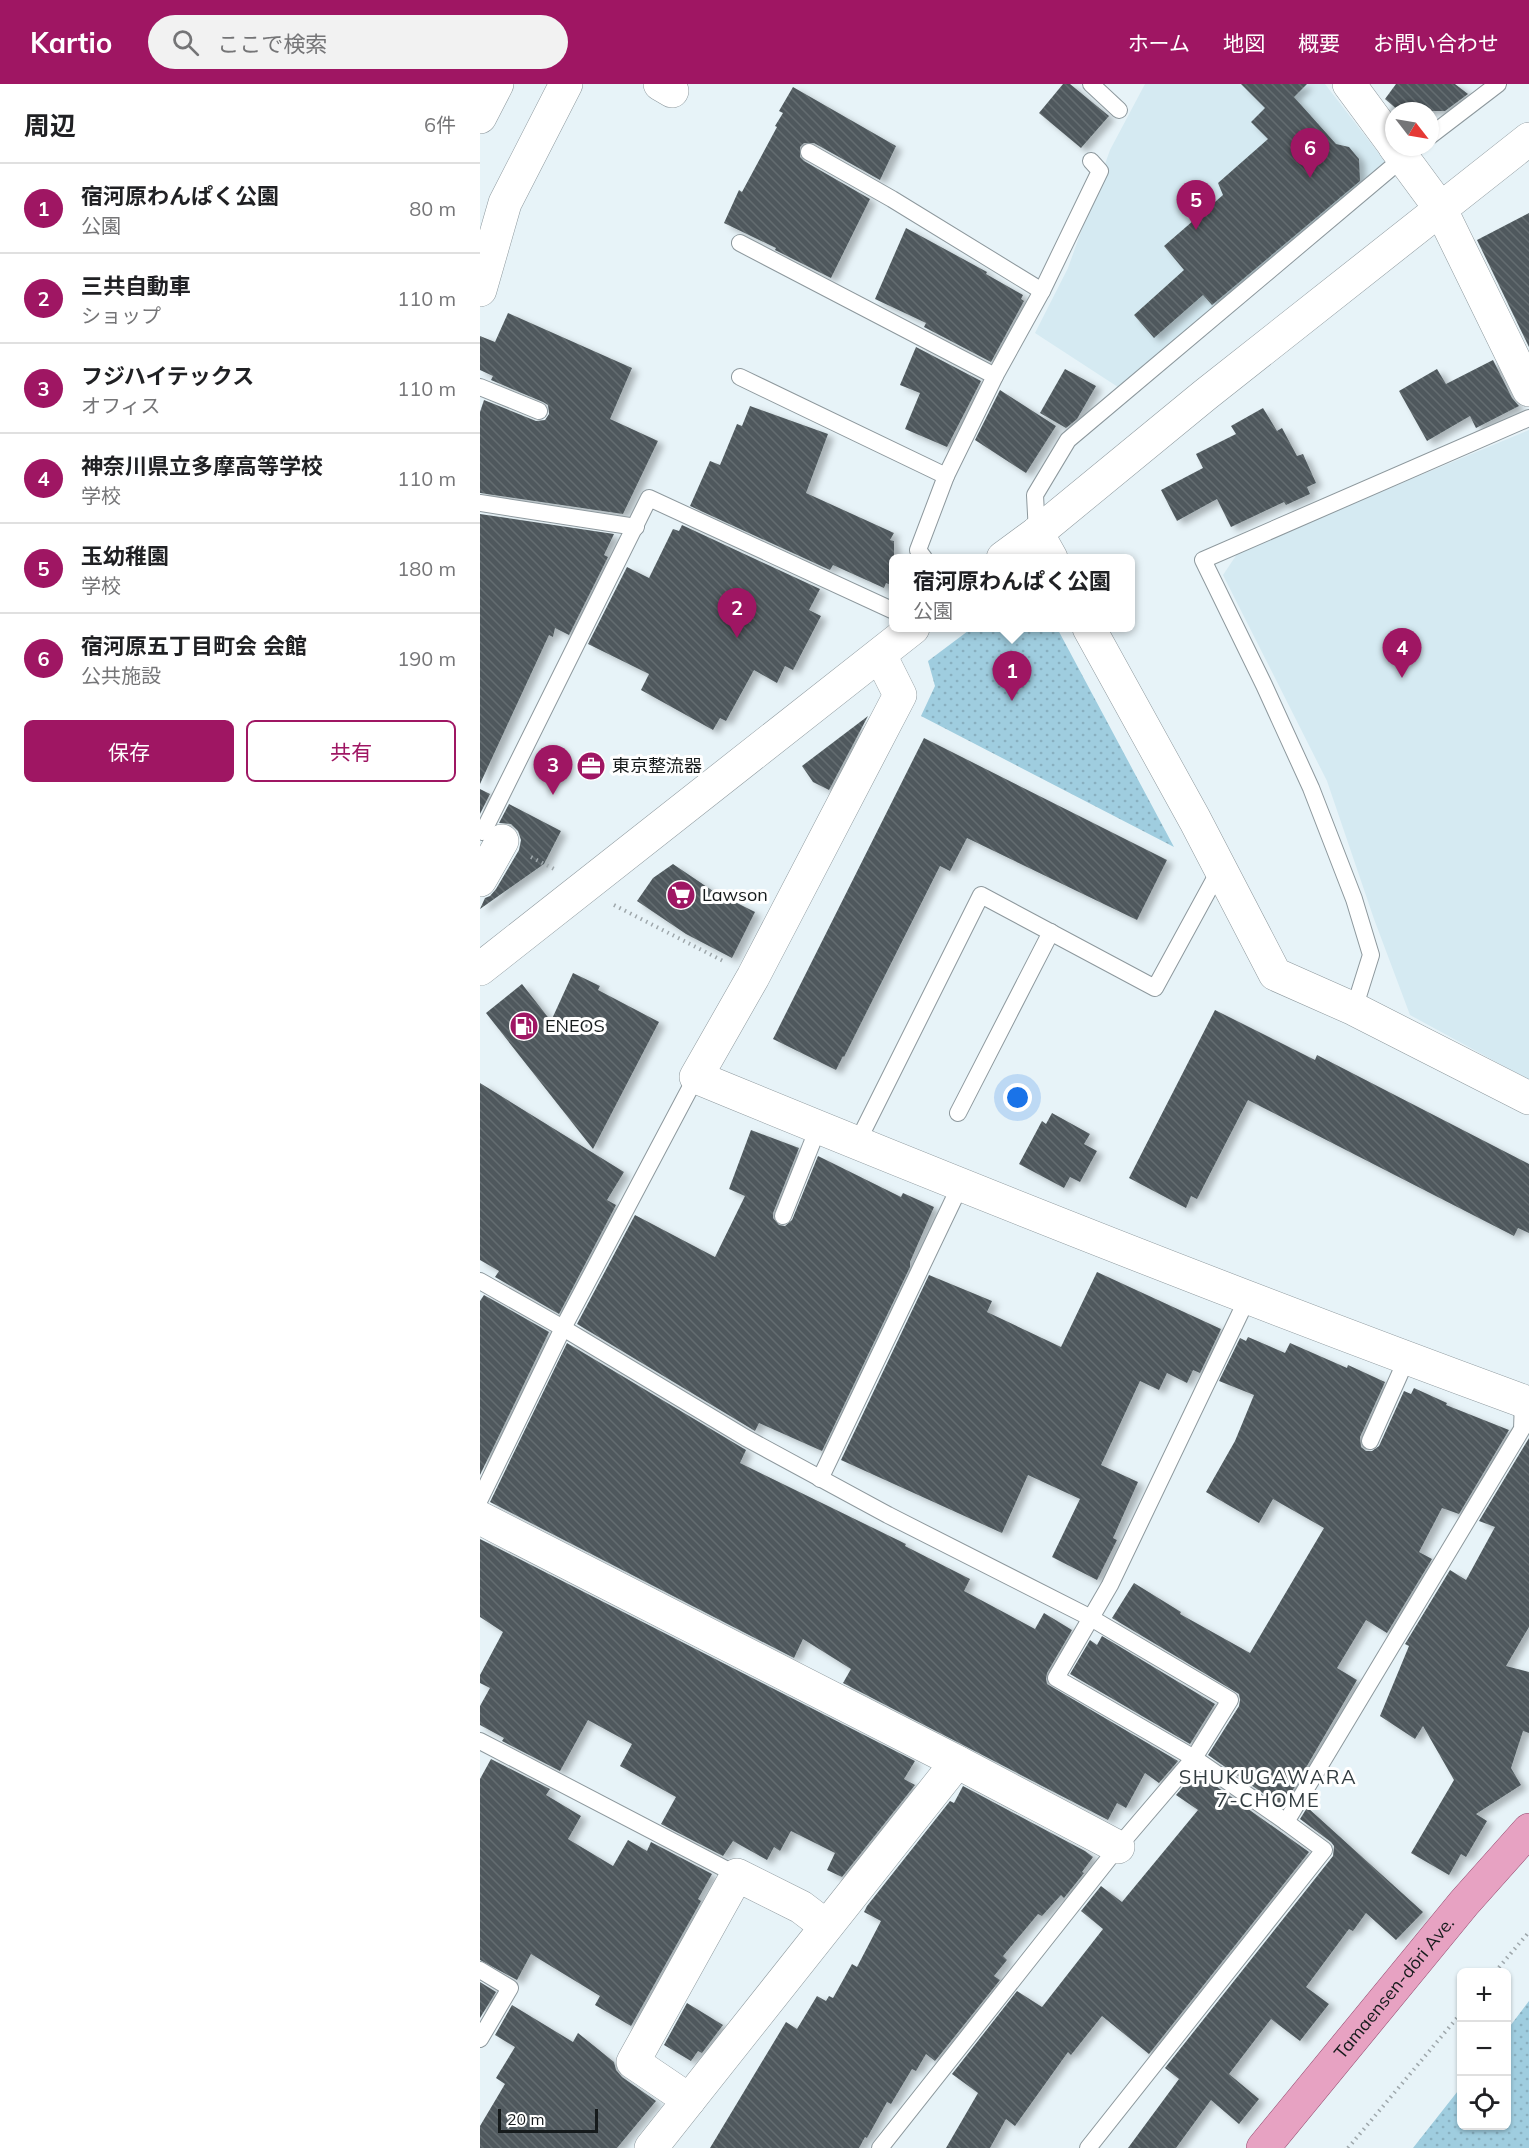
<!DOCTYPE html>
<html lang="ja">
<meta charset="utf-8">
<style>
:root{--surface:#fff;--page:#f2f2f2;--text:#202124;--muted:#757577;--line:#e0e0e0;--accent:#9f1663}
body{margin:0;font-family:Mulish,"Noto Sans JP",sans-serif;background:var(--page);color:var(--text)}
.controls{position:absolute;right:18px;bottom:18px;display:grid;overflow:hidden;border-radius:9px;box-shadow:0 2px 4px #0004}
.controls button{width:54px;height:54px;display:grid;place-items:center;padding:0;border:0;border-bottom:2px solid var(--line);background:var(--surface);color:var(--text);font:30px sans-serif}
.compass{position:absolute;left:905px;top:18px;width:54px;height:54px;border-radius:50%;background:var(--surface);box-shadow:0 2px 4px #0004;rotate:121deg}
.scale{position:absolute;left:18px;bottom:15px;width:100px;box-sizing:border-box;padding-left:6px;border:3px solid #161b1c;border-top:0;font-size:16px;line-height:21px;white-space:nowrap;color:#161b1c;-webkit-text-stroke:4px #fff;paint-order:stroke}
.you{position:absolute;left:538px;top:1014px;width:21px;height:21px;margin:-15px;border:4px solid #fff;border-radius:50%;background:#1a73e8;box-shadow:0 0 0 9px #1a73e833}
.badge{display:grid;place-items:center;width:39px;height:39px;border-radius:50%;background:var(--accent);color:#fff;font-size:20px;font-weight:700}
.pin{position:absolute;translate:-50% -50px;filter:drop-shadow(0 2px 3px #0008)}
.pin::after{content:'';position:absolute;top:32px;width:21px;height:18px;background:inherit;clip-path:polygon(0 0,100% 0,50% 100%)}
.popup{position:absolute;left:409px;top:470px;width:246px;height:78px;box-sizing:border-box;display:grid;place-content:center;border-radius:9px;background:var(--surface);filter:drop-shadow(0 2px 4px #0005);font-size:20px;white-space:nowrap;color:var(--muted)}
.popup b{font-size:22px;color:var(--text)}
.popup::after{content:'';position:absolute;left:50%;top:100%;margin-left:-12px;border:12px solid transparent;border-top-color:var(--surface)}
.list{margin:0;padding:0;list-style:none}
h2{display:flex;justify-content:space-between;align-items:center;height:78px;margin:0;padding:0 24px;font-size:26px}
h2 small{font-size:20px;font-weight:400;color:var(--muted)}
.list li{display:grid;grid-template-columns:39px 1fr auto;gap:18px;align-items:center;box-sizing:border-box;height:90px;padding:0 24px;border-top:2px solid var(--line)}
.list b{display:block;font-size:22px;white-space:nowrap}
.list p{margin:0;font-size:20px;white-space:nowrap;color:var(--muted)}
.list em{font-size:20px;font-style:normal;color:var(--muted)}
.actions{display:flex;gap:12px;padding:18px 24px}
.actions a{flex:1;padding:14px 0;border:2px solid var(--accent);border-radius:9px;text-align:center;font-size:21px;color:var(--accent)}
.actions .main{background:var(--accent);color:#fff}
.icon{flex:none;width:33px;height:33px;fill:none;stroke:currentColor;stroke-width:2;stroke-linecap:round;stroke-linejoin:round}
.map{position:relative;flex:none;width:1049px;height:2064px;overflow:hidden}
header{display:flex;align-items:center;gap:36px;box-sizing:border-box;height:84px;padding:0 30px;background:var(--accent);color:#fff}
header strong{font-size:28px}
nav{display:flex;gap:33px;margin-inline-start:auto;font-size:21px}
.search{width:420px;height:54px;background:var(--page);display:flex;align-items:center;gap:15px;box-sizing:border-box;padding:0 21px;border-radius:33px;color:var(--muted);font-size:22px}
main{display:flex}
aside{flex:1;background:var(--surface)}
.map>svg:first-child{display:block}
.built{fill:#d5eaf2}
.park{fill:url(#park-dots)}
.building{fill:url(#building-back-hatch);filter:url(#shadow)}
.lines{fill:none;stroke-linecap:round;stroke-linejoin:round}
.service-casing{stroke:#8d989d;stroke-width:18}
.minor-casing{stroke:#8d989d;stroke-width:34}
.tertiary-casing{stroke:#8d989d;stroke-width:34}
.primary-casing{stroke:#934a6e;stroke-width:34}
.path{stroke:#9ea7ab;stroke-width:4;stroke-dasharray:1.5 4.5;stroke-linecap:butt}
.service{stroke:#fff;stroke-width:16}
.minor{stroke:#fff;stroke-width:33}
.tertiary{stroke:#fff;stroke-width:33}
.primary{stroke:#e7a2c2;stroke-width:33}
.labels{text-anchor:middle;stroke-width:6;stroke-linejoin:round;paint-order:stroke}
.poi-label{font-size:18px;fill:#161b1c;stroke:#fff;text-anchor:start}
.street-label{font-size:18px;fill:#161b1c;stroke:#fff}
.neighbourhood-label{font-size:20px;letter-spacing:1.5px;fill:#323c40;stroke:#fff}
</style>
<header>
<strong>Kartio</strong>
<div class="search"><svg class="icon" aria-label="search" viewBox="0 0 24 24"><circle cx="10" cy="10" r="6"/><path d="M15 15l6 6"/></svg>ここで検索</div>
<nav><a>ホーム</a><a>地図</a><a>概要</a><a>お問い合わせ</a></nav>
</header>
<main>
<aside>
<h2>周辺<small>6件</small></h2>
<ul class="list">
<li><span class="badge">1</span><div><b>宿河原わんぱく公園</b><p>公園</p></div><em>80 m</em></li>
<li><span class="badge">2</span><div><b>三共自動車</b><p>ショップ</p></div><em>110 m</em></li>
<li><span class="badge">3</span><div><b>フジハイテックス</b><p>オフィス</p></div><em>110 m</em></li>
<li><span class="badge">4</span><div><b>神奈川県立多摩高等学校</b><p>学校</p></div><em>110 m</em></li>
<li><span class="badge">5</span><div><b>玉幼稚園</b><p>学校</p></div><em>180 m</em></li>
<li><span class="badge">6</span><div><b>宿河原五丁目町会 会館</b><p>公共施設</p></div><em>190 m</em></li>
</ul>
<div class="actions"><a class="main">保存</a><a>共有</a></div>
</aside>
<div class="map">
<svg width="1049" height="2064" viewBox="0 0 1049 2064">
<defs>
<pattern id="park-dots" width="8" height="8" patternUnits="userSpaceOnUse" patternTransform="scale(1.5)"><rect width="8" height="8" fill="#9fcddf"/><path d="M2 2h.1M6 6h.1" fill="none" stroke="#88afbf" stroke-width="1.8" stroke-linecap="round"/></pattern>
<pattern id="building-back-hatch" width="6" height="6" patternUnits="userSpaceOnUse" patternTransform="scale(1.5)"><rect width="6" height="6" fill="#4f595d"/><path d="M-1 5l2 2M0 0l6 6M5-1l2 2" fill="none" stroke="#646d70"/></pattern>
<filter id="shadow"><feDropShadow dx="6" dy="4" stdDeviation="3" flood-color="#0004"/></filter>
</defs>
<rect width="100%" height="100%" fill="#e7f3f8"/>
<g class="built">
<path d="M665,0H845L907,80L641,305L555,249L588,184L630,66Z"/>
<path d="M1049,346V996L930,931L894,835L847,697L743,491L759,467Z"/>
</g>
<g class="park">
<path d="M492,544H577L694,763L441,632L455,602L448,577Z"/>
<path d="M1049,1917V2064H933L981,2003L982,2042H1026L1027,1946Z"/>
</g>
<g class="building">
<path d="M583,0H590L629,32L601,64L559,29Z"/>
<path d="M761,0H827L814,13L856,60L869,63L879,75L880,97L732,221L723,211L674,254L654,231L704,186L684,162L743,111L738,99L788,55L771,38L785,24Z"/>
<path d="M916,0H975L988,10L965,27H919L905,15Z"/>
<path d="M313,3L416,62L400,96L334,59H324L320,63V73L324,77L390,115L351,194L295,166L296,164L244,139L259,106L262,108L297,43L295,42L303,29L299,27Z"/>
<path d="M1049,129V263L997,156Z"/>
<path d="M426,144L507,188L506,190L543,211L541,215L544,217L511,278L444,243L446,239L395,215Z"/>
<path d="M28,229L152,284L130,335L178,357L143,430L0,409V328L4,316L56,337L65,336L69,330L68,321L63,318L11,296L13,292L0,286V252L15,258Z"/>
<path d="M436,263L501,297L467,363L425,345L440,309L420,301Z"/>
<path d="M1013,276L1032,314L1039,322L996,344L990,332L947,357L919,307L957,285L966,300Z"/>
<path d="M585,285L616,302L597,335L586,344L560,329Z"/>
<path d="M520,306L576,342L546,389L495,356Z"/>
<path d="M270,322L348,350L326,409L414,449L410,456L414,457V502L406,499L404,504L353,481L350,486L210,422L230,377L240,381L257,340L262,342Z"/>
<path d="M783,324L797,347L802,344L817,372L823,370L836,399L827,403L830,410L806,421L804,418L751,443L737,415L697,437L681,406L723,384L716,370L756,350L751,342Z"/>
<path d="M0,430L134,450L124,471L128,473L89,551L75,544L73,553L69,551L0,700Z"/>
<path d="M202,441L340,505L329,526L341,532L313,586L305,582L297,599L274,586L246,637L240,634L233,646L161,606L169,590L108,560L147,483L169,494L193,445L199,447Z"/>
<path d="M388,632L349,706L333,698L322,682Z"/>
<path d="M444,654L687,776L657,836L487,754L470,787L460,782L364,973L363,972L356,986L293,955Z"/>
<path d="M0,705L10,710L0,730Z"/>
<path d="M29,720L81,747L64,780L0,825L5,814L10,812L16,805L39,766L41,756L38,747L31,740L19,739Z"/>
<path d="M193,780L233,807L275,828L252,874L206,850L157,817L173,794Z"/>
<path d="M93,889L120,902L118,906L179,938L113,1065L6,929L42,900L71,937Z"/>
<path d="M735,926L835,976L837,971L1049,1080V1149L1038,1144L1034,1152L768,1016L717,1115L711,1112L706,1124L649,1094Z"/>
<path d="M0,999L144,1088L127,1116L136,1121L79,1230L15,1193L19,1187L0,1176Z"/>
<path d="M572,1029L610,1050L604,1060L617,1067L600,1098L590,1093L584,1104L539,1080L562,1037L566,1040Z"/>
<path d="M271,1046L319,1064L293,1129V1134L299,1141L305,1142L312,1136L338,1072L421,1113L423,1109L454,1123L430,1178V1183L342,1367L279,1339L275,1347L97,1240L155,1131L235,1173L265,1112L249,1105Z"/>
<path d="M617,1188L741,1245L720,1289L713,1286L707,1299L687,1289L679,1306L660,1297L621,1381L658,1398L633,1454L637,1456L617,1496L572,1473L600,1415L548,1391L522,1449L361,1376L449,1191L512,1217L507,1228L581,1263Z"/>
<path d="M4,1211L69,1248L0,1391V1217Z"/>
<path d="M768,1253L805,1269L810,1259L867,1284L868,1281L905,1298L880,1353L881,1363L886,1367H892L899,1362L924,1307L931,1310L934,1304L967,1319L966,1321L1029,1346L979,1430L962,1424L939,1468L952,1475L907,1549L886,1536L857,1584L877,1596L803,1723L728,1671L759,1622L760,1616L759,1610L632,1534L654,1499L701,1528L700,1530L770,1569L844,1444L793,1415L779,1439L726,1408L755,1357L774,1311L739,1297L760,1254L766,1257Z"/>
<path d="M87,1259L266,1366L260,1379L426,1460L425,1462L490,1495L484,1507L555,1545L564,1529L592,1546L567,1589L566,1595L567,1600L698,1677L679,1699L665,1689L646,1724L637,1719L628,1736L363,1599L371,1585L323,1555L314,1574L10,1418Z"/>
<path d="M1049,1354V1543L1026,1582L1049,1588V1649L1043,1647L1031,1684L1041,1701L996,1730L1007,1737L986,1773L981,1770L969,1791L931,1769L974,1696L943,1642L935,1655L900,1632L929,1562L925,1560L970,1486L986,1496L1015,1443L999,1437Z"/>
<path d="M0,1455L435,1677L424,1695L435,1701L362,1793L347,1786L355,1769L311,1747L300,1767L294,1763L287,1776L253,1757L243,1772L181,1740L196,1713L140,1682L152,1660L108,1636L80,1687L22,1657L24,1654L0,1641V1622L10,1604L0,1599V1591L23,1548L0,1533Z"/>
<path d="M622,1552L735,1620L710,1660L590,1590L610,1556L617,1561Z"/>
<path d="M11,1675L70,1705L66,1711L101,1732L88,1755L133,1782L148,1756L167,1767L171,1758L232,1790L218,1815L221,1817L151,1942L115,1921L120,1912L51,1870L37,1896L0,1876V1695Z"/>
<path d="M716,1688L829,1768L669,1970L622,1932L591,1971L588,1968L535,2042L526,2035L510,2064H466L498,2009L472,1990L537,1907L562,1923L623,1845L601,1827L621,1802L642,1818L718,1726L696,1711Z"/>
<path d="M483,1702L605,1767L613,1773L602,1788L604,1789L584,1814L581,1811L562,1832L558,1830L523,1872L527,1876L514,1892L520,1896L455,1977L446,1970L436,1987L432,1985L411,2020L407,2018L387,2054L385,2053L379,2064H230L306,1938L317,1945L337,1912L346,1917L349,1912L353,1914L372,1880L377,1883L401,1837L384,1828L387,1822L470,1717L474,1719Z"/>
<path d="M830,1719L828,1724L943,1828L916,1856L886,1829L873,1847L869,1845L826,1903L849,1920L820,1957L791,1935L749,1990L779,2015L759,2040L731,2016L696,2064H648L699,1995L685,1984L853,1772L854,1762L851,1758L820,1735Z"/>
<path d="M0,1898L16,1908L0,1934Z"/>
<path d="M207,1919L243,1941L222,1969L218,1967L211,1977L184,1961Z"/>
<path d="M32,1921L93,1958L98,1949L134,1978L136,1986L142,1993L176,2017L137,2064H0V2042L25,2000L16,1994L35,1963L15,1951Z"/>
</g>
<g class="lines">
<g class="service-casing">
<g id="service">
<path d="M611,0L639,26"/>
<path d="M950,52L1018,0"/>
<path d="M329,68L412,115L562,207"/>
<path d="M260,159L515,292"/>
<path d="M260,293L466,392"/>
<path d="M0,303L59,327"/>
<path d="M0,419L156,443"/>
<path d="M557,449L555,411L588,356L936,63"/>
<path d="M444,474L438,466L466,392L515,292L562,207L620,87L611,77"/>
<path d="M3,748L169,414L414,527"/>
<path d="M874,925L891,871L874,815L831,704L784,601L723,476L1049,334"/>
<path d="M478,1029L571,848"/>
<path d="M377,1059L501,811L675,904L740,785"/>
<path d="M303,1132L338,1044"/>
<path d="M0,1197L83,1244L266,1354L408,1431L611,1534L750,1616L714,1674L638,1763L400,2064"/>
<path d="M768,1213L630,1501L576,1594L714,1674L806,1738L1042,1345L1043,1317L1046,1311"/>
<path d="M890,1357L927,1274"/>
<path d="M340,1395L481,1100"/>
<path d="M0,1415L83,1244L216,993"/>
<path d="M0,1657L257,1791"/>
<path d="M0,1886L30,1904L0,1955"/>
<path d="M608,2064L844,1766L806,1738"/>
</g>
</g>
<g class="minor-casing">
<g id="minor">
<path d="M180,0L192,7"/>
<path d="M869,0L914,61"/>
<path d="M0,33L17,0"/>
<path d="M915,63L960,124L1049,306"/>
<path d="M0,206L25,119L86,0"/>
<path d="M557,449L571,474"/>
<path d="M609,544L715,736L795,890L874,925L1049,1014"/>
<path d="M400,571L420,611L273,893L216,993C490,1106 765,1215 1043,1317"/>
<path d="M0,796L22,757"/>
<path d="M0,1434L477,1678L638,1763"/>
<path d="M209,2016L153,1978L257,1791L321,1823L346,1842"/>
<path d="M171,2064L477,1678"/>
</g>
</g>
<g class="tertiary-casing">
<g id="tertiary">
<path d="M523,474L557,449L725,311L1049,55"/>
<path d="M0,885L433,544"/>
</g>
</g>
<g class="primary-casing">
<g id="primary">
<path id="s1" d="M783,2064L984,1819L1049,1746"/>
</g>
</g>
<g class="path">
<path d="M51,773L74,785"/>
<path d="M134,821L245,878"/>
<path d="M1015,1888L1049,1848"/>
<path d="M868,2064L982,1928"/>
</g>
<use href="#service" class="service"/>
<use href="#minor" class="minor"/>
<use href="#tertiary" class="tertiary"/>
<use href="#primary" class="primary"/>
</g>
<defs>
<g id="office-disc" transform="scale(1.5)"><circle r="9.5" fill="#9f1663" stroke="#fff"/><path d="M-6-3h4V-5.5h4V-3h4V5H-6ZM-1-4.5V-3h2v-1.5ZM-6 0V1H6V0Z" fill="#fff"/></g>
<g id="supermarket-disc" transform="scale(1.5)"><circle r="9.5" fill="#9f1663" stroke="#fff"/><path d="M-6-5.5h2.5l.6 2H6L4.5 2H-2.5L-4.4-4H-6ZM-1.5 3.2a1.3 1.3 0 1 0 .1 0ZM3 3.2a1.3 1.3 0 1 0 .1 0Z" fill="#fff"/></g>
<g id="fuel-disc" transform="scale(1.5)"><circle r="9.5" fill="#9f1663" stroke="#fff"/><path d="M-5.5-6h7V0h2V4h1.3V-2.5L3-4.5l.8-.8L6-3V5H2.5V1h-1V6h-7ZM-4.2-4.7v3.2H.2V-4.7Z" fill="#fff"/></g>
</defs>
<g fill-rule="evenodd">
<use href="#office-disc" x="111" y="682"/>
<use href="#supermarket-disc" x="201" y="811"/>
<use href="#fuel-disc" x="44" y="942"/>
</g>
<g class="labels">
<g class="poi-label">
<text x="132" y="688">東京整流器</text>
<text x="222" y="817">Lawson</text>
<text x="65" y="948">ENEOS</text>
</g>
<g class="street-label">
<text dy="6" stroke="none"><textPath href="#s1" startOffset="207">Tamaensen-dōri Ave.</textPath></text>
</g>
<g class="neighbourhood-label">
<text x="788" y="1700">SHUKUGAWARA<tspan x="788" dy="23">7-CHOME</tspan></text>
</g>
</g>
</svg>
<div class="controls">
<button>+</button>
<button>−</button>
<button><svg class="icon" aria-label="locate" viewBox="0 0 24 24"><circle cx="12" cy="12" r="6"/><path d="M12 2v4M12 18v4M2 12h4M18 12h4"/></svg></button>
</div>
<svg class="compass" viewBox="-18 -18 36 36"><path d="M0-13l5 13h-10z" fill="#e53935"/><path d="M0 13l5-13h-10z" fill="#757577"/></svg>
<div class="scale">20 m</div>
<div class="you"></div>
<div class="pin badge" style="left:532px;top:617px">1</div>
<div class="popup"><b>宿河原わんぱく公園</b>公園</div>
<div class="pin badge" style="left:257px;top:554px">2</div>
<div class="pin badge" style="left:73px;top:711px">3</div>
<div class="pin badge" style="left:922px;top:594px">4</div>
<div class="pin badge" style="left:716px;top:146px">5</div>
<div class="pin badge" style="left:830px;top:94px">6</div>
</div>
</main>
